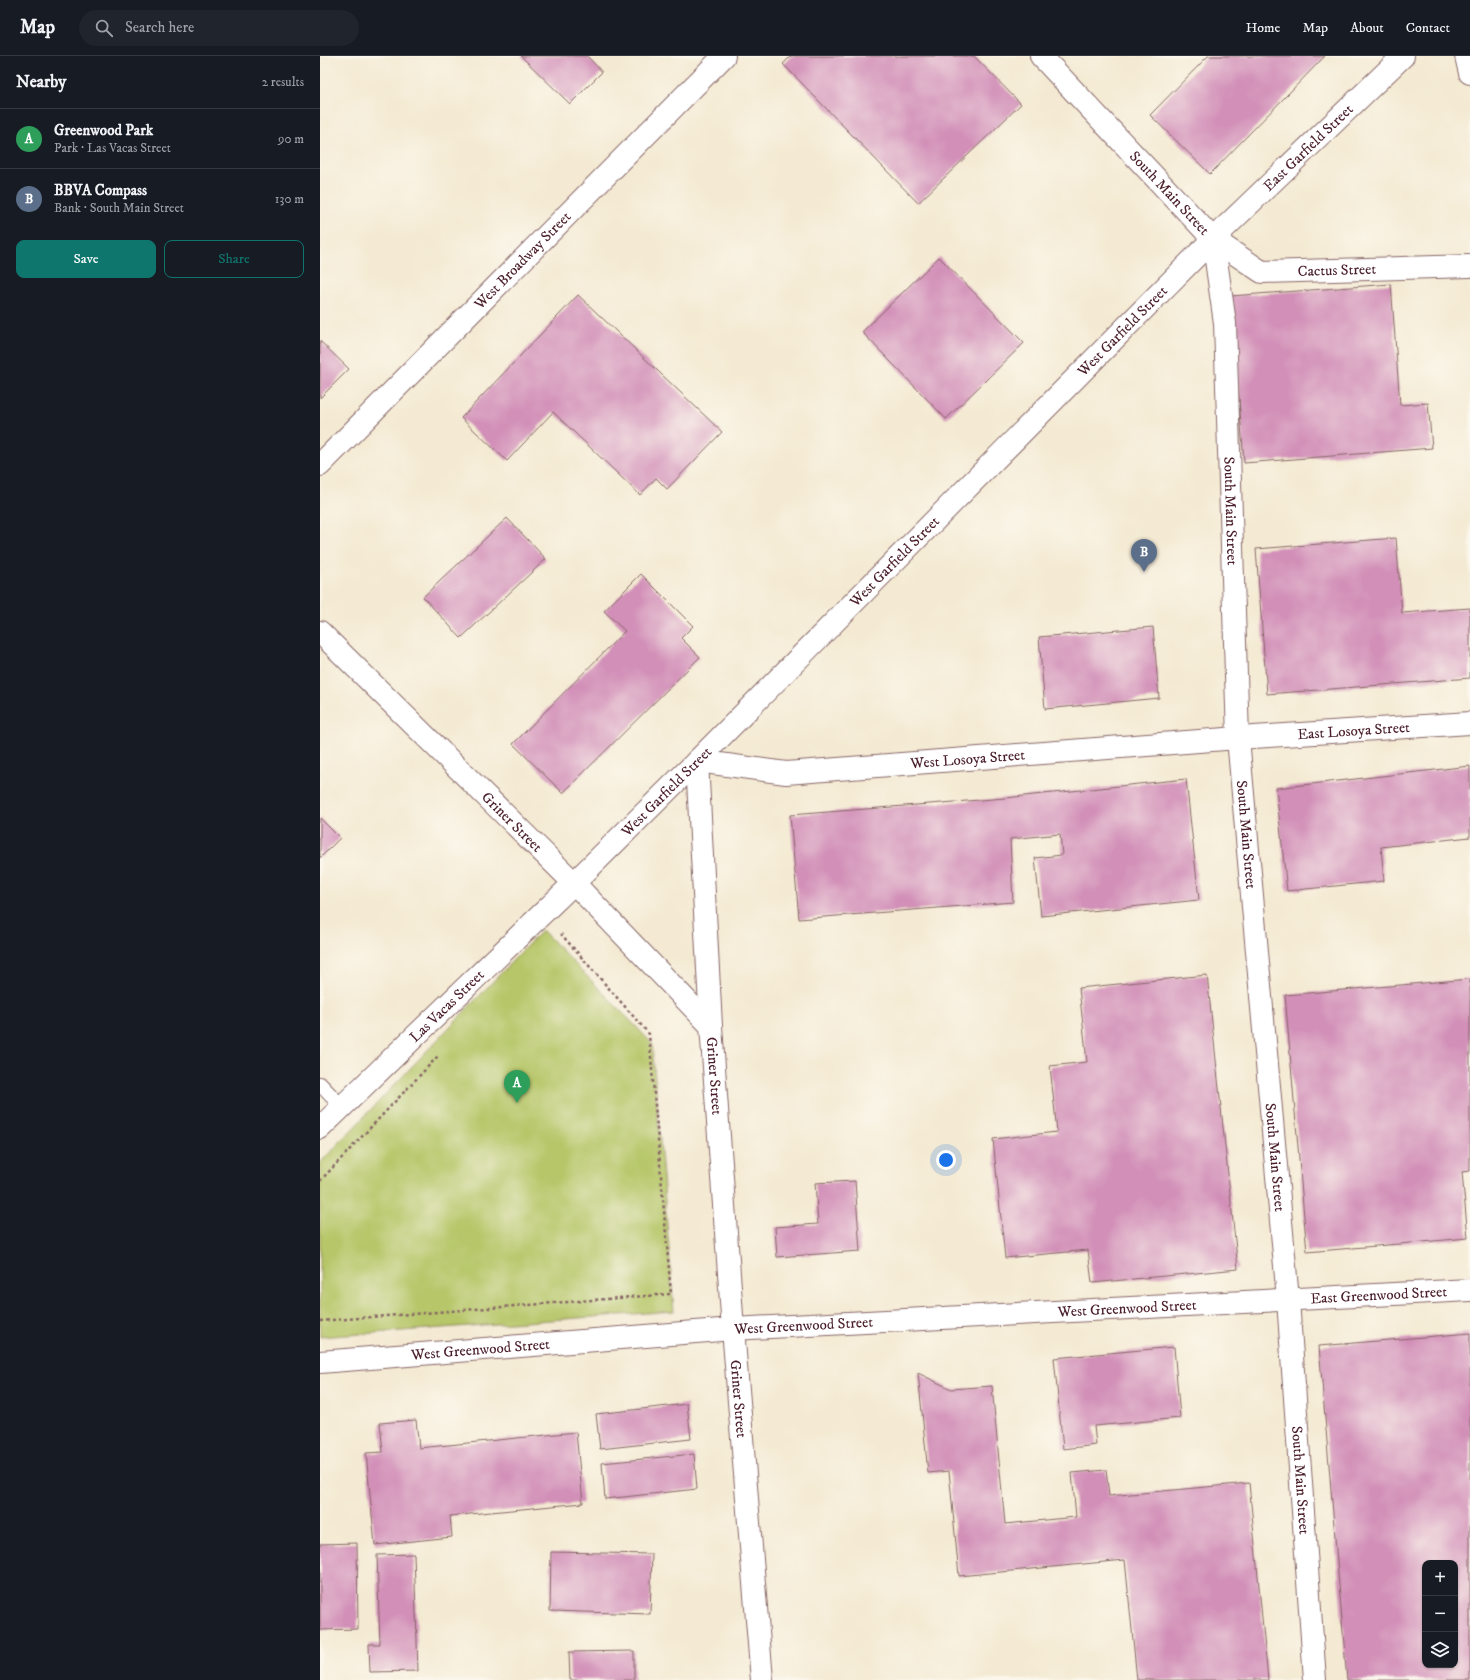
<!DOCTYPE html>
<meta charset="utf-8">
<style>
:root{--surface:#171b24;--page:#20242c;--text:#f1f3f6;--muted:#9ea1a6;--line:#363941;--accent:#0f766e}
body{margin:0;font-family:"IM FELL DW Pica",serif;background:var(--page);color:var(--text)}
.controls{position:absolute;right:12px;bottom:12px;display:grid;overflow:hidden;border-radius:8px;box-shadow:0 1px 3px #0004}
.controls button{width:36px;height:36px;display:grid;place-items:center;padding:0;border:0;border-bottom:1px solid var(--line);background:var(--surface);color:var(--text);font:20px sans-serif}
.you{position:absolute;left:626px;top:1104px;width:14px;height:14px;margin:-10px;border:3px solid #fff;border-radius:50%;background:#1a73e8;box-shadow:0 0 0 6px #1a73e833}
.badge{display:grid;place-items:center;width:26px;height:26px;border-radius:50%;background:var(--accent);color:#fff;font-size:13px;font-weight:700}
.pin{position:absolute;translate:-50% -33px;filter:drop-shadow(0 1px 2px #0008)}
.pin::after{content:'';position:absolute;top:21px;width:14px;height:12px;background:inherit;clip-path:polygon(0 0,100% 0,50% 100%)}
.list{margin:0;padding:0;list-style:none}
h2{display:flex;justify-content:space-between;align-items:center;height:52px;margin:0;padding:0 16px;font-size:17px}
h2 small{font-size:13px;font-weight:400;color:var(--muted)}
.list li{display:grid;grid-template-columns:26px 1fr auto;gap:12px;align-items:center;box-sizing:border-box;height:60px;padding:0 16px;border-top:1px solid var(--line)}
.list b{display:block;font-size:15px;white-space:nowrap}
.list p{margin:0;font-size:13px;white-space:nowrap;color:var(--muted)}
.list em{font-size:13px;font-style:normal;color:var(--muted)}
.actions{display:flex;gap:8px;padding:12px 16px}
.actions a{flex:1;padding:9px 0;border:1px solid var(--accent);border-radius:8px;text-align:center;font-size:14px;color:var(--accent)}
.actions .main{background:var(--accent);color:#fff}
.icon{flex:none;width:22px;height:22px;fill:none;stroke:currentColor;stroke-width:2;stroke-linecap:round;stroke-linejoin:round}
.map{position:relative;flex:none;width:1150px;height:1624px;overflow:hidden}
header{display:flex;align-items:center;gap:24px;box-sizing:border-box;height:56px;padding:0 20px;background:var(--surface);border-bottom:1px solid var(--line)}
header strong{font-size:19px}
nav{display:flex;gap:22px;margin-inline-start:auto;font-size:14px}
.search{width:280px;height:36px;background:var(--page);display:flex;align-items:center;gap:10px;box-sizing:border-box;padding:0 14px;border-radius:22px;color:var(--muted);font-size:15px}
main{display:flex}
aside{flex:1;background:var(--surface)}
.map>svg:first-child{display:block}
.green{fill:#b6c668;stroke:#80724a}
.building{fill:#d28fb8;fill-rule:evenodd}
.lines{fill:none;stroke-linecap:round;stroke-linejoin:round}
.service-casing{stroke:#866666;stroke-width:16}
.minor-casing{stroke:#866666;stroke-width:24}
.tertiary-casing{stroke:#866666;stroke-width:24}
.secondary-casing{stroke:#866666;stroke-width:24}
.path{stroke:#866666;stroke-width:2.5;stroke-dasharray:3 3;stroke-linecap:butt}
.service{stroke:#fff;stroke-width:14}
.minor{stroke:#fff;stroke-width:22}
.tertiary{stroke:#fff;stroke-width:22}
.secondary{stroke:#fff;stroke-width:22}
.labels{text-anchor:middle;stroke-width:3.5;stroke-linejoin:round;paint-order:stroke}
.street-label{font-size:15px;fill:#4a1f2b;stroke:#fbf7ec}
</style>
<header>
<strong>Map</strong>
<div class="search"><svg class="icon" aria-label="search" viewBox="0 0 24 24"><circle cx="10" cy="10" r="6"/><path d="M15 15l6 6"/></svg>Search here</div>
<nav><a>Home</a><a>Map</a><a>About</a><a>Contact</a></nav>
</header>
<main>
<aside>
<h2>Nearby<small>2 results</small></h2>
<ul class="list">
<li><span class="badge" style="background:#2e9e5b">A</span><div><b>Greenwood Park</b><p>Park · Las Vacas Street</p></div><em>90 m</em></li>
<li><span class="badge" style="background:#5c6f8a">B</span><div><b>BBVA Compass</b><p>Bank · South Main Street</p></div><em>130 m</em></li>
</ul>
<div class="actions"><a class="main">Save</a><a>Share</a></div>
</aside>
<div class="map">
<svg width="1150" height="1624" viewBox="0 0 1150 1624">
<rect width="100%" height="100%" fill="#fbf7ec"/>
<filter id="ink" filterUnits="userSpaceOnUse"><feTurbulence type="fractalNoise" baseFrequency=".025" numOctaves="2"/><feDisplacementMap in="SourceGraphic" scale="8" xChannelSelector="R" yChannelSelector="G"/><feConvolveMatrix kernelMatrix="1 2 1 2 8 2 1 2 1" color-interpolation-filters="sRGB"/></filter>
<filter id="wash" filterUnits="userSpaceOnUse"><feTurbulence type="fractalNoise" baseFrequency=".012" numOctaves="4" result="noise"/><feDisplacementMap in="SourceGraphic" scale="16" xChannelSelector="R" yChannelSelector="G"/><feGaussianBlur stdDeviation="0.9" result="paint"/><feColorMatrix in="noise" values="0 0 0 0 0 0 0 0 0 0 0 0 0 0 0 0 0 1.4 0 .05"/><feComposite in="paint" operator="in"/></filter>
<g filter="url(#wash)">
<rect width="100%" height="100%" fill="#f4ead3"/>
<path class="green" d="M222,874L332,987L354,1255L0,1281V1107Z"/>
<g id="blocks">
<g class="building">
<path d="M201,0H267L282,16L250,48Z"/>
<path d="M471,0H654L701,48L598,147L463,8Z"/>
<path d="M888,0H1005L890,118L830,59Z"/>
<path d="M619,201L704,287L626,363L542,276Z"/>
<path d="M1071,228L1080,349L1108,347L1112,392L924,407L911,240Z"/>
<path d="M258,239L402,376L347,433L336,422L320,439L233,356L187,405L141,362Z"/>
<path d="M0,285L29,313L0,342Z"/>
<path d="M187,462L226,503L141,582L103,541Z"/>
<path d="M1076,482L1082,557L1150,552V622L947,638L936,493Z"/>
<path d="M321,518L373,570L361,582L380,601L243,737L193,688L305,575L284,555Z"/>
<path d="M833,571L839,642L725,653L719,581Z"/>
<path d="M1150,710V781L1061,791L1064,825L967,835L956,732Z"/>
<path d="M866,723L879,844L721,860L715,802L742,799L740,778L690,783L693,846L479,863L470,759L685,742Z"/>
<path d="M0,762L20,782L0,802Z"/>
<path d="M887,919L918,1213L772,1227L768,1194L685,1202L673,1083L737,1076L730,1010L767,1006L759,932Z"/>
<path d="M1150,923V1115L1142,1116L1148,1182L987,1196L965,939Z"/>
<path d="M535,1125L540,1195L457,1201L455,1171L498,1168L495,1127Z"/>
<path d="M1150,1277V1624H1027L999,1290ZM1105,1507H1135V1609H1105Z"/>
<path d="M854,1291L860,1362L774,1370L776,1389L743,1393L734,1302Z"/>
<path d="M598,1317L631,1333L672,1330L685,1468L756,1461L752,1417L786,1414L789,1440L929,1427L948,1624H817L805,1504L639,1520L629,1415L608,1417Z"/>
<path d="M367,1348L371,1383L280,1393L276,1358Z"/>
<path d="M96,1364L99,1392L256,1376L263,1447L130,1460L132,1481L55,1489L46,1397L63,1396L60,1367Z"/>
<path d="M374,1398L377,1433L285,1443L282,1407Z"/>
<path d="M37,1487L38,1573L0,1574V1488Z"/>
<path d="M231,1496L332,1498L330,1558L230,1555Z"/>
<path d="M94,1498L98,1615L50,1616L49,1588H60L57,1499Z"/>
<path d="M314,1595V1624H250L249,1596Z"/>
</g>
</g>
</g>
<g filter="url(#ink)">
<use href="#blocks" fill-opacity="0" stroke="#866666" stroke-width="1"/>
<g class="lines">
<g class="service-casing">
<path id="service" d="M0,1028L22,1051"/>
</g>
<g class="minor-casing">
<g id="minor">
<path d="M1146,0L1150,17"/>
<path id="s1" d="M893,183L905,267L918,682L968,1244L995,1624"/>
<path id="s2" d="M893,183L942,216L1150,210"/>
<path id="s3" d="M0,409L404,0"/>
<path id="s4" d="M0,576L254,827"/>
<path id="s5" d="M377,705L466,717L918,682L1150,667"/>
<path id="s6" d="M0,1306L413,1273L1150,1234"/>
</g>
</g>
<g class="tertiary-casing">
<g id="tertiary">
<path id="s7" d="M721,0L893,183"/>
<path id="s8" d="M254,827L391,970L413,1273L442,1624"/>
</g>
</g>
<g class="secondary-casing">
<g id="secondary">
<path d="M377,705L391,970"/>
<path id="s9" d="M0,1072L254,827L377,705L893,183L1083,0"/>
</g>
</g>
<g class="path">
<path d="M0,1125L119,999"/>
<path d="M0,1265L351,1238L329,978L241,878"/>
</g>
<use href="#service" class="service"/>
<use href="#minor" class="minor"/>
<use href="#tertiary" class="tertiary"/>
<use href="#secondary" class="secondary"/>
</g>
</g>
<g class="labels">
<g class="street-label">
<text dy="5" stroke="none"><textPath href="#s9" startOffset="1392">East Garfield Street</textPath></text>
<text dy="5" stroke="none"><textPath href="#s7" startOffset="188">South Main Street</textPath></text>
<text dy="5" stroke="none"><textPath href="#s3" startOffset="288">West Broadway Street</textPath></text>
<text dy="5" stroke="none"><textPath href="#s2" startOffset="134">Cactus Street</textPath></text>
<text dy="5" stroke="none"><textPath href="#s9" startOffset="1131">West Garfield Street</textPath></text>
<text dy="5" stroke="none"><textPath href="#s1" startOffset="273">South Main Street</textPath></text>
<text dy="5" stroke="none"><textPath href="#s9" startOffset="807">West Garfield Street</textPath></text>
<text dy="5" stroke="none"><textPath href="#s5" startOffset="659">East Losoya Street</textPath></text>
<text dy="5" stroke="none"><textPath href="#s5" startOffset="272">West Losoya Street</textPath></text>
<text dy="5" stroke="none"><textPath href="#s9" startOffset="483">West Garfield Street</textPath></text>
<text dy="5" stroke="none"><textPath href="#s4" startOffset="270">Griner Street</textPath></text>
<text dy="5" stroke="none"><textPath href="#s1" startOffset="597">South Main Street</textPath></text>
<text dy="5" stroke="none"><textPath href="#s9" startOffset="176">Las Vacas Street</textPath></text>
<text dy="5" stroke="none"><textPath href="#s8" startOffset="248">Griner Street</textPath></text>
<text dy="5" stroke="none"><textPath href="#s1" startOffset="921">South Main Street</textPath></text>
<text dy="5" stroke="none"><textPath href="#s6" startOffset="1061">East Greenwood Street</textPath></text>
<text dy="5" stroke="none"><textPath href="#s6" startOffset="809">West Greenwood Street</textPath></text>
<text dy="5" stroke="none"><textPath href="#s6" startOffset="485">West Greenwood Street</textPath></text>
<text dy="5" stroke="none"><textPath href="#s6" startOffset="161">West Greenwood Street</textPath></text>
<text dy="5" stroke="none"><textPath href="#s8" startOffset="572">Griner Street</textPath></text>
<text dy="5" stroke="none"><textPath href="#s1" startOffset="1245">South Main Street</textPath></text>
</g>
</g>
</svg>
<div class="controls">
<button>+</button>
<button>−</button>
<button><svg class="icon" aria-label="layers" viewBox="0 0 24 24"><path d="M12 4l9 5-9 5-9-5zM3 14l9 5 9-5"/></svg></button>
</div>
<div class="you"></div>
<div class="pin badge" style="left:197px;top:1047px;background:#2e9e5b">A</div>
<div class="pin badge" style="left:824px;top:516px;background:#5c6f8a">B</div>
</div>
</main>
